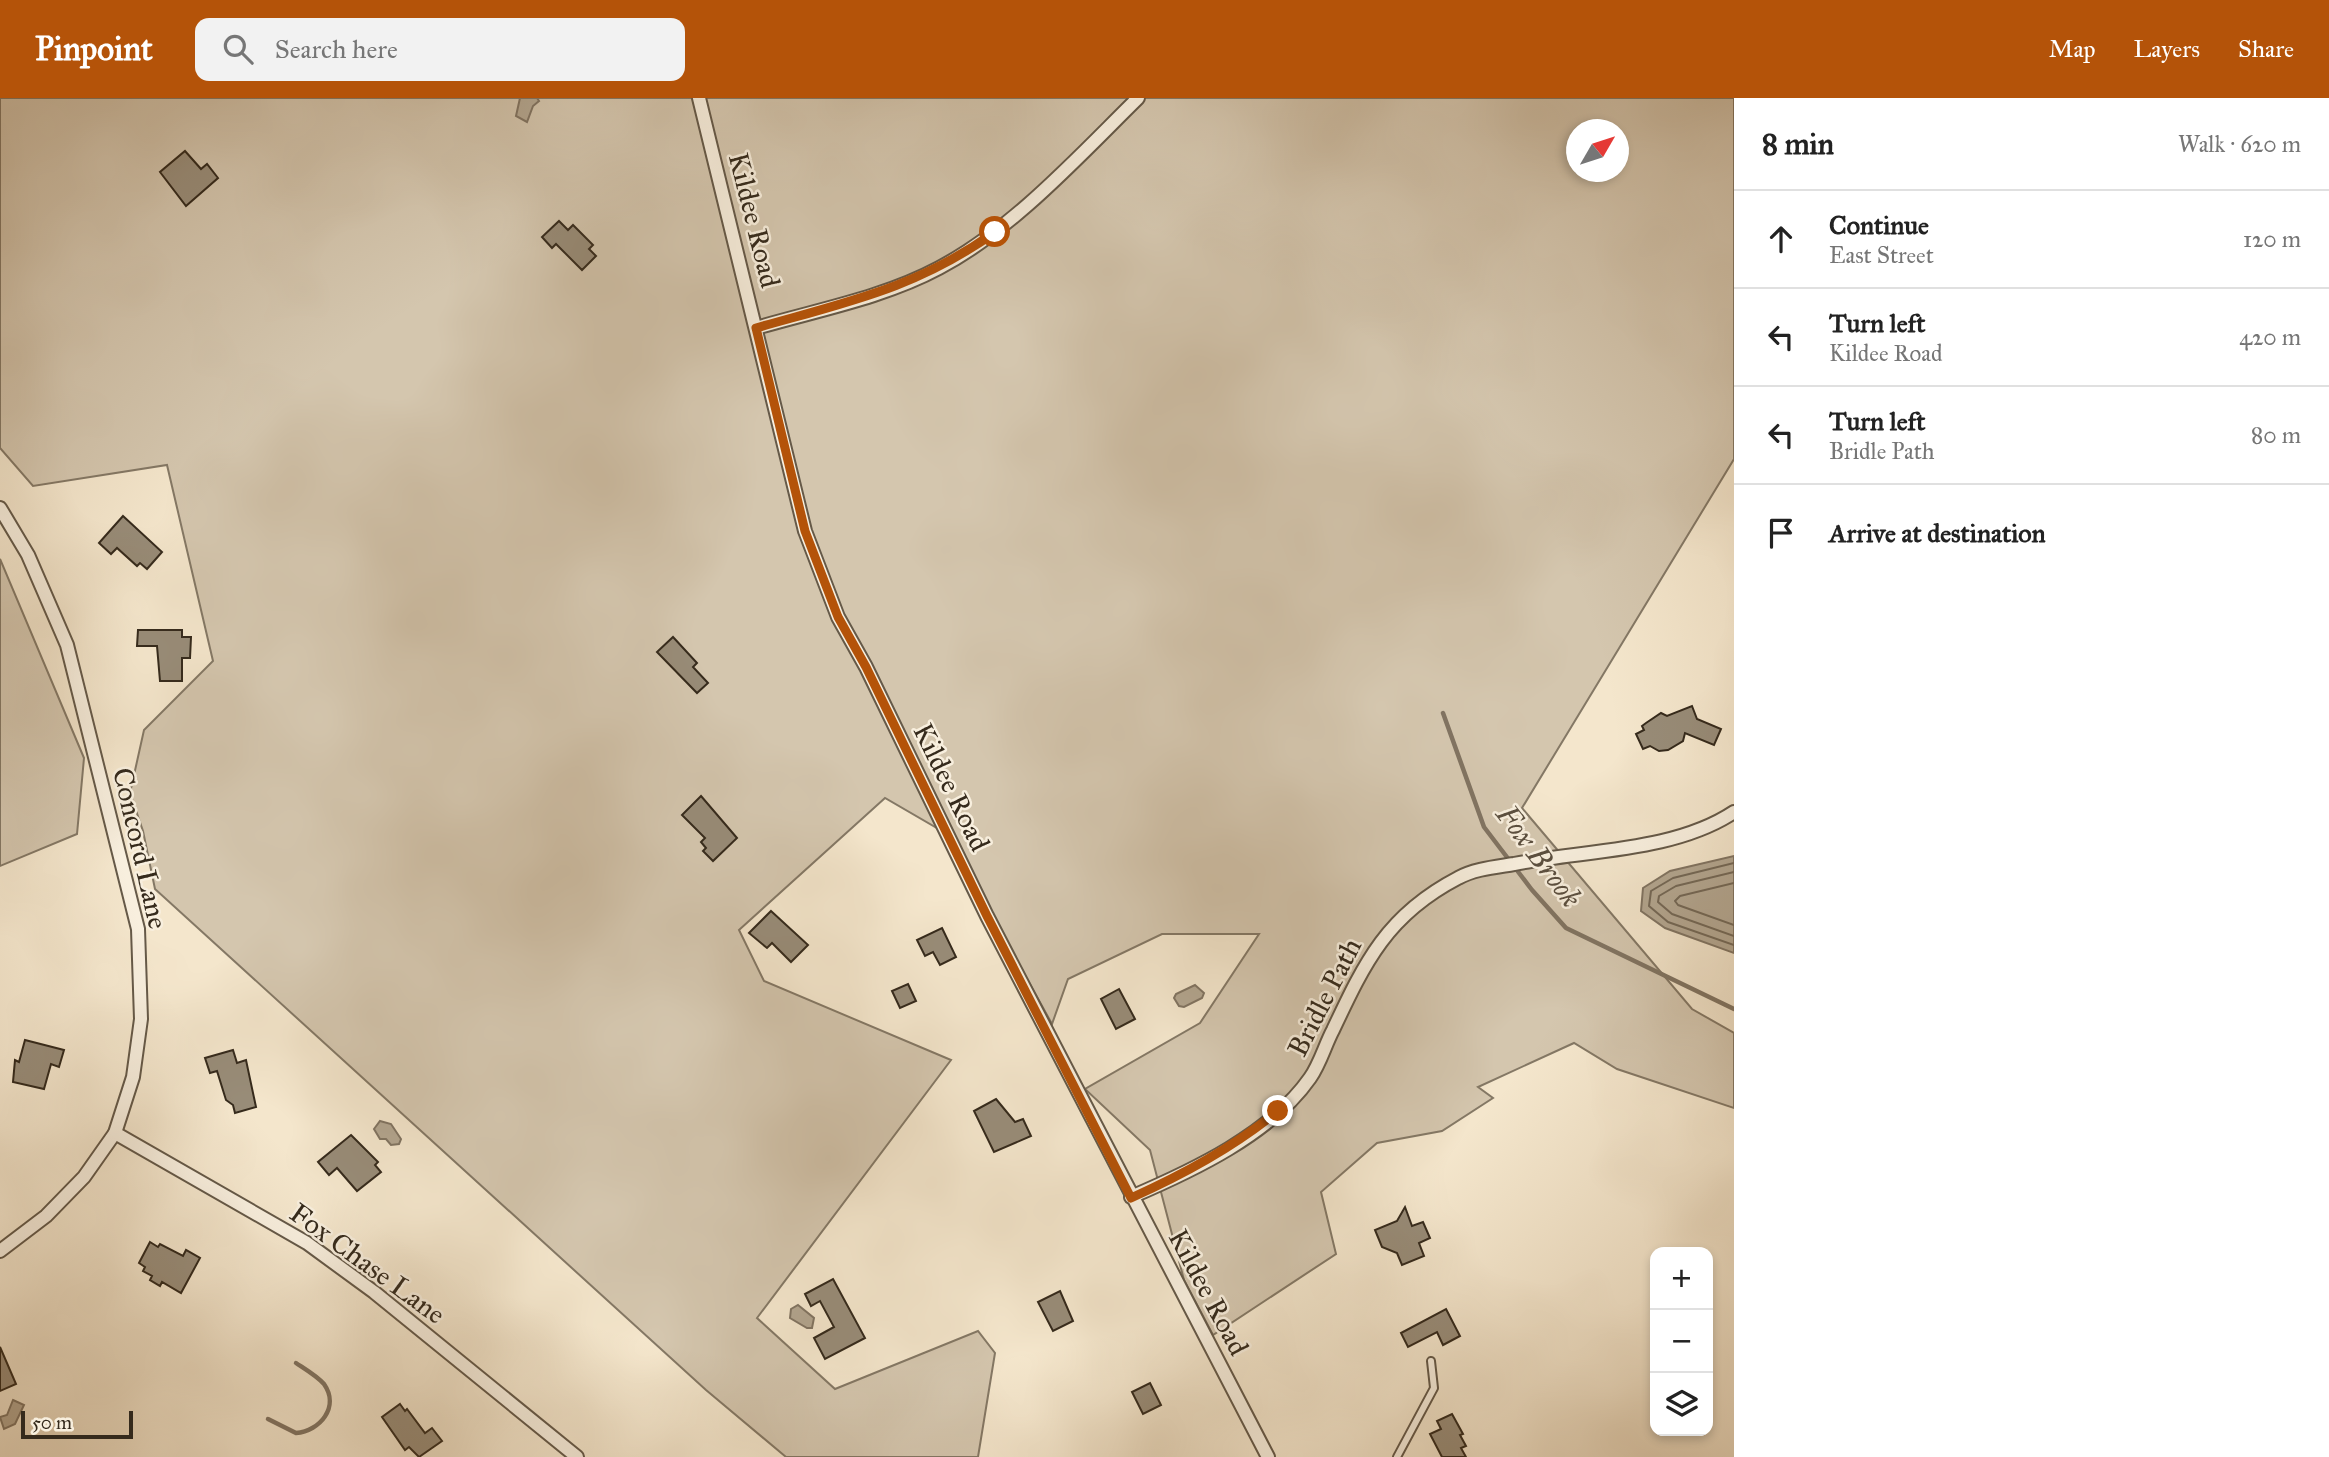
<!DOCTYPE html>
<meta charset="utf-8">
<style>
:root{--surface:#fff;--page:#f2f2f2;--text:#222;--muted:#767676;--line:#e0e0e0;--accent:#b45309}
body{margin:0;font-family:"IM FELL Great Primer",serif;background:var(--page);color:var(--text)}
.controls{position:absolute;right:21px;bottom:21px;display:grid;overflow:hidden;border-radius:14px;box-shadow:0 4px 10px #0003}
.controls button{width:63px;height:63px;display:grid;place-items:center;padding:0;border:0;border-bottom:2px solid var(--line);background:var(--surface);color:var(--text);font:35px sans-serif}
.compass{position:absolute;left:1566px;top:21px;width:63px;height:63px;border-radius:50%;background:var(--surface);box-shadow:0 4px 10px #0003;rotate:51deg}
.scale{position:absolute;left:21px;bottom:18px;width:112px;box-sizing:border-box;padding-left:7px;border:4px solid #352a1c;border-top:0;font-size:19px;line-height:24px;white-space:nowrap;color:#352a1c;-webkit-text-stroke:5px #f8efde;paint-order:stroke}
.stop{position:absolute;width:21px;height:21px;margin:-16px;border:5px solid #b45309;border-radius:50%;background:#fff}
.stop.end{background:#b45309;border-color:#fff;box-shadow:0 2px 7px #0008}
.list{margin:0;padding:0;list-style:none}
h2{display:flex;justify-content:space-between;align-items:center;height:91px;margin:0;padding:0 28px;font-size:30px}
h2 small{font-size:23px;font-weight:400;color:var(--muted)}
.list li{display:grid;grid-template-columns:46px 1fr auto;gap:21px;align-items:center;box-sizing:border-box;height:98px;padding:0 28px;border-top:2px solid var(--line)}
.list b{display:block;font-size:26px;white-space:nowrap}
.list p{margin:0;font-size:23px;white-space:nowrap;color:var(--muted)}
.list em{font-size:23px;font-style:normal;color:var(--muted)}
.icon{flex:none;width:38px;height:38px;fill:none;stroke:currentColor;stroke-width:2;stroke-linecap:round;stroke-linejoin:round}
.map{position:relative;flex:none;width:1734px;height:1359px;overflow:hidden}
header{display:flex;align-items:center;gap:42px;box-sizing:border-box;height:98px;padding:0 35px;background:var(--accent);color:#fff}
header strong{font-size:33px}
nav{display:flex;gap:38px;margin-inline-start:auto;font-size:24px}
.search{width:490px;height:63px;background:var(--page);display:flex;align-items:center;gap:18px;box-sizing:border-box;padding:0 24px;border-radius:14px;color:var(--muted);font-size:26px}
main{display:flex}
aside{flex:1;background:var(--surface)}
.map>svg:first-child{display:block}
.green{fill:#d4c6ae;stroke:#847865;stroke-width:2;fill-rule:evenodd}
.water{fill:#b3a690;stroke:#817462;stroke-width:2}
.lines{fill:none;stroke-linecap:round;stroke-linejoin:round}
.shore{stroke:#746856;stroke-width:2}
.stream{stroke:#817462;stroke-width:4.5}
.building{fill:#988c78;stroke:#352a1c;stroke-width:2}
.lane-casing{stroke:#655948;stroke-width:10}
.street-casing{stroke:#655948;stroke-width:16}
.lane{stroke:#f8efde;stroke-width:6}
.street{stroke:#f8efde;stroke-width:12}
.route{stroke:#b45309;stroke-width:9}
.labels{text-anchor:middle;stroke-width:5;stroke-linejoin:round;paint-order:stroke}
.street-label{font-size:28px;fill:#352a1c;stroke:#f8efde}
.water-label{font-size:30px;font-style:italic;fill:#5b4f3f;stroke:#f8efde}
</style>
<header>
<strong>Pinpoint</strong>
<div class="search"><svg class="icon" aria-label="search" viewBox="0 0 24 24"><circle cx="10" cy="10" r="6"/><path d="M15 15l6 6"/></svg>Search here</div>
<nav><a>Map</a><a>Layers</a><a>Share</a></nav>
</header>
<main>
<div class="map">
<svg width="1734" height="1359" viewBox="0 0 1734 1359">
<rect width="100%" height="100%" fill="#f4e6cc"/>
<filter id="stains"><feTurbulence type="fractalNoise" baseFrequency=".00286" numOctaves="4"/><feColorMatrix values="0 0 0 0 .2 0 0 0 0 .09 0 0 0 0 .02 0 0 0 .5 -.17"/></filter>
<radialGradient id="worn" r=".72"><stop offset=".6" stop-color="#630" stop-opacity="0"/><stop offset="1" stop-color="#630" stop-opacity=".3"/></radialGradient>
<g class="green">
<path d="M0,0H1734V361L1522,710L1692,911L1734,935V1010L1617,971L1574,945L1478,989L1493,1000L1442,1033L1377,1045L1321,1094L1336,1156L1213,1237L1184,1182L1150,1052L1085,991L1200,925L1259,836H1162L1068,881L1052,926L947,736L885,700L739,832L764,883L951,962L757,1220L835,1291L978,1233L995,1255L978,1359H786L706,1292L155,791L143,733L130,695L144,632L213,563L167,367L33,388L0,350ZM1576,32H1618V74H1576Z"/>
<path d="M0,461L84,660L77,736L0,768Z"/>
</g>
<g class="water">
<path d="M520,0H537L539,3L533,8L527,24L516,18Z"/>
<path d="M1734,758V855L1665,830L1641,813L1643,790L1670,773Z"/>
<path d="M1195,887L1204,895L1202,900L1184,909L1179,908L1174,900L1176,896Z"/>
<path d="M380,1023L391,1026L401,1041L399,1046L391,1047L386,1041H380L374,1031Z"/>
<path d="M798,1207L814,1220L812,1230H807L790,1220L791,1211Z"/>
<path d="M13,1302L24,1307L15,1326L4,1331L0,1319L7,1317Z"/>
</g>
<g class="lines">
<g class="shore">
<path d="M1734,765L1673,780L1651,793L1649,808L1668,824L1734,847"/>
<path d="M1734,774L1676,788L1659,798L1658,804L1672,816L1734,838"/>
<path d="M1734,785L1680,798L1675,803L1678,807L1734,827"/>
</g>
<g class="stream">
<path d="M1443,615L1484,729L1532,792L1566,830L1734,911"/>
<path d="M268,1321L296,1335C320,1333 340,1309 324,1286C317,1278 305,1271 296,1265"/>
</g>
</g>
<g class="building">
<path d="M185,53L201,71L207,66L218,80L186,108L160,74Z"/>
<path d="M559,123L568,132L573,127L593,147L589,151L596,158L582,172L556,146L552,150L542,139Z"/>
<path d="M123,418L162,454L147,471L140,465L137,468L117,450L111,456L99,445Z"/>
<path d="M138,532H182V539H191L190,560H182V583H160L157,548H137Z"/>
<path d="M673,539L697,565L693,569L708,585L697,595L657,554Z"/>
<path d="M1692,608L1697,621L1721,631L1714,647L1685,635L1683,643L1668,652L1659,653L1650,648L1643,651L1636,636L1644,632L1642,628L1646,625L1661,615L1667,618Z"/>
<path d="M701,698L737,740L713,763L703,753L706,750L701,744L705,740L682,717Z"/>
<path d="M771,813L808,847L791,864L772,845L767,850L749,835Z"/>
<path d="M942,830L956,859L940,867L933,854L925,858L917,842Z"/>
<path d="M908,886L916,903L900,910L892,893Z"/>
<path d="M1119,891L1135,921L1116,931L1101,901Z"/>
<path d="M25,942L64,952L59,969L51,966L44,991L13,984L15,962L19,964Z"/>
<path d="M233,952L237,965L246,962L256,1009L235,1015L233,1007L226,1002L217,973L210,975L205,960Z"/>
<path d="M996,1001L1015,1024L1023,1021L1031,1038L994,1054L974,1013Z"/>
<path d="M351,1037L378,1064L375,1067L381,1074L357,1093L337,1070L329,1077L318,1064Z"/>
<path d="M1405,1109L1412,1128L1423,1124L1430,1140L1419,1145L1424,1158L1402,1167L1397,1155L1382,1149L1375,1132L1397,1123Z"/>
<path d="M150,1144L158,1149L160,1146L183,1158L186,1152L200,1160L181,1195L162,1184L160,1188L150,1182L152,1178L143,1173L145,1169L139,1165Z"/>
<path d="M833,1181L865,1240L825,1261L814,1240L834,1229L820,1203L811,1208L805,1196Z"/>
<path d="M1060,1193L1073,1223L1053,1233L1038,1204Z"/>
<path d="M1446,1211L1460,1238L1443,1247L1437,1234L1408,1249L1401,1235Z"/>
<path d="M0,1249L16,1286L0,1293Z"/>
<path d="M1150,1285L1161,1307L1143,1316L1132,1294Z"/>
<path d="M400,1306L405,1313L407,1311L425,1335L432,1330L442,1343L419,1359L409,1349L405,1352L382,1319Z"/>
<path d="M1452,1316L1463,1336L1460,1337L1466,1348L1461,1350L1466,1359H1442L1430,1336L1441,1331L1437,1323Z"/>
</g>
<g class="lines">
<g class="lane-casing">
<path id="lane" d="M1397,1359L1434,1290L1431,1263"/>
</g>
<g class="street-casing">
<g id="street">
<path d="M699,0L805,433L838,519L866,569L987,818L1268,1359"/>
<path d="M756,230C817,212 883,200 939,170C1013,131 1078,59 1138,0"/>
<path d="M0,410L28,457L67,547L138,831L141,921L133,979L115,1035L84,1079L46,1118L0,1153"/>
<path d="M115,1035L307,1145L374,1194L577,1359"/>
<path d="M1131,1099C1192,1073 1271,1036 1310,980C1320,966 1325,947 1333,932C1365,864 1387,817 1458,780C1474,771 1496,769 1514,766C1584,752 1674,754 1734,714"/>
</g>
</g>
<use href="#lane" class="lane"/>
<use href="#street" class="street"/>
</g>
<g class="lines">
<path class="route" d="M995,134C917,190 847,204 756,230L805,433L838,519L866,569L987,818L1131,1100C1184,1076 1232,1050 1278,1013"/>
</g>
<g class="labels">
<g class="street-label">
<text transform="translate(755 122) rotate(76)" y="10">Kildee Road</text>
<text transform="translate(952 689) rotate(64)" y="10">Kildee Road</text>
<text transform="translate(141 750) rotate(77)" y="10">Concord Lane</text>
<text transform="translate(1324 899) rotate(-63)" y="10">Bridle Path</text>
<text transform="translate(368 1165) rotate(36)" y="10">Fox Chase Lane</text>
<text transform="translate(1209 1194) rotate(62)" y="10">Kildee Road</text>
</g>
<g class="water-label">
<text transform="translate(1539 758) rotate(53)" y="10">Fox Brook</text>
</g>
</g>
<rect width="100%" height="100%" filter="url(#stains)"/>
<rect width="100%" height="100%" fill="url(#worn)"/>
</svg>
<div class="controls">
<button>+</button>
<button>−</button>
<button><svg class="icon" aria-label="layers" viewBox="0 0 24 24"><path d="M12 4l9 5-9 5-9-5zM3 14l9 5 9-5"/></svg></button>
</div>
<svg class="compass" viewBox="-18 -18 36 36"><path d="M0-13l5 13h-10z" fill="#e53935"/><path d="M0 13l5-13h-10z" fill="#767676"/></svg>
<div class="scale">50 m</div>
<div class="stop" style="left:995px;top:134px"></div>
<div class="stop end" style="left:1278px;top:1013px"></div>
</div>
<aside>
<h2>8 min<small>Walk · 620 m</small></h2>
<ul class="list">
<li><svg class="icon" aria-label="ahead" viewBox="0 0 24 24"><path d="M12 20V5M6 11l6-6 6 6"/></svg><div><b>Continue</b><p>East Street</p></div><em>120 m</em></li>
<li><svg class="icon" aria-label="left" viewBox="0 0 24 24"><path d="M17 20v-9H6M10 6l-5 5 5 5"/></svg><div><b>Turn left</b><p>Kildee Road</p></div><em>420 m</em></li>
<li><svg class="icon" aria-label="left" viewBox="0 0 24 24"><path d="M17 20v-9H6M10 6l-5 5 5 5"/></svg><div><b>Turn left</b><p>Bridle Path</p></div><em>80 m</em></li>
<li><svg class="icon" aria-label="arrive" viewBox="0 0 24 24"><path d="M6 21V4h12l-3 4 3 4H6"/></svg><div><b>Arrive at destination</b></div></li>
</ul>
</aside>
</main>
